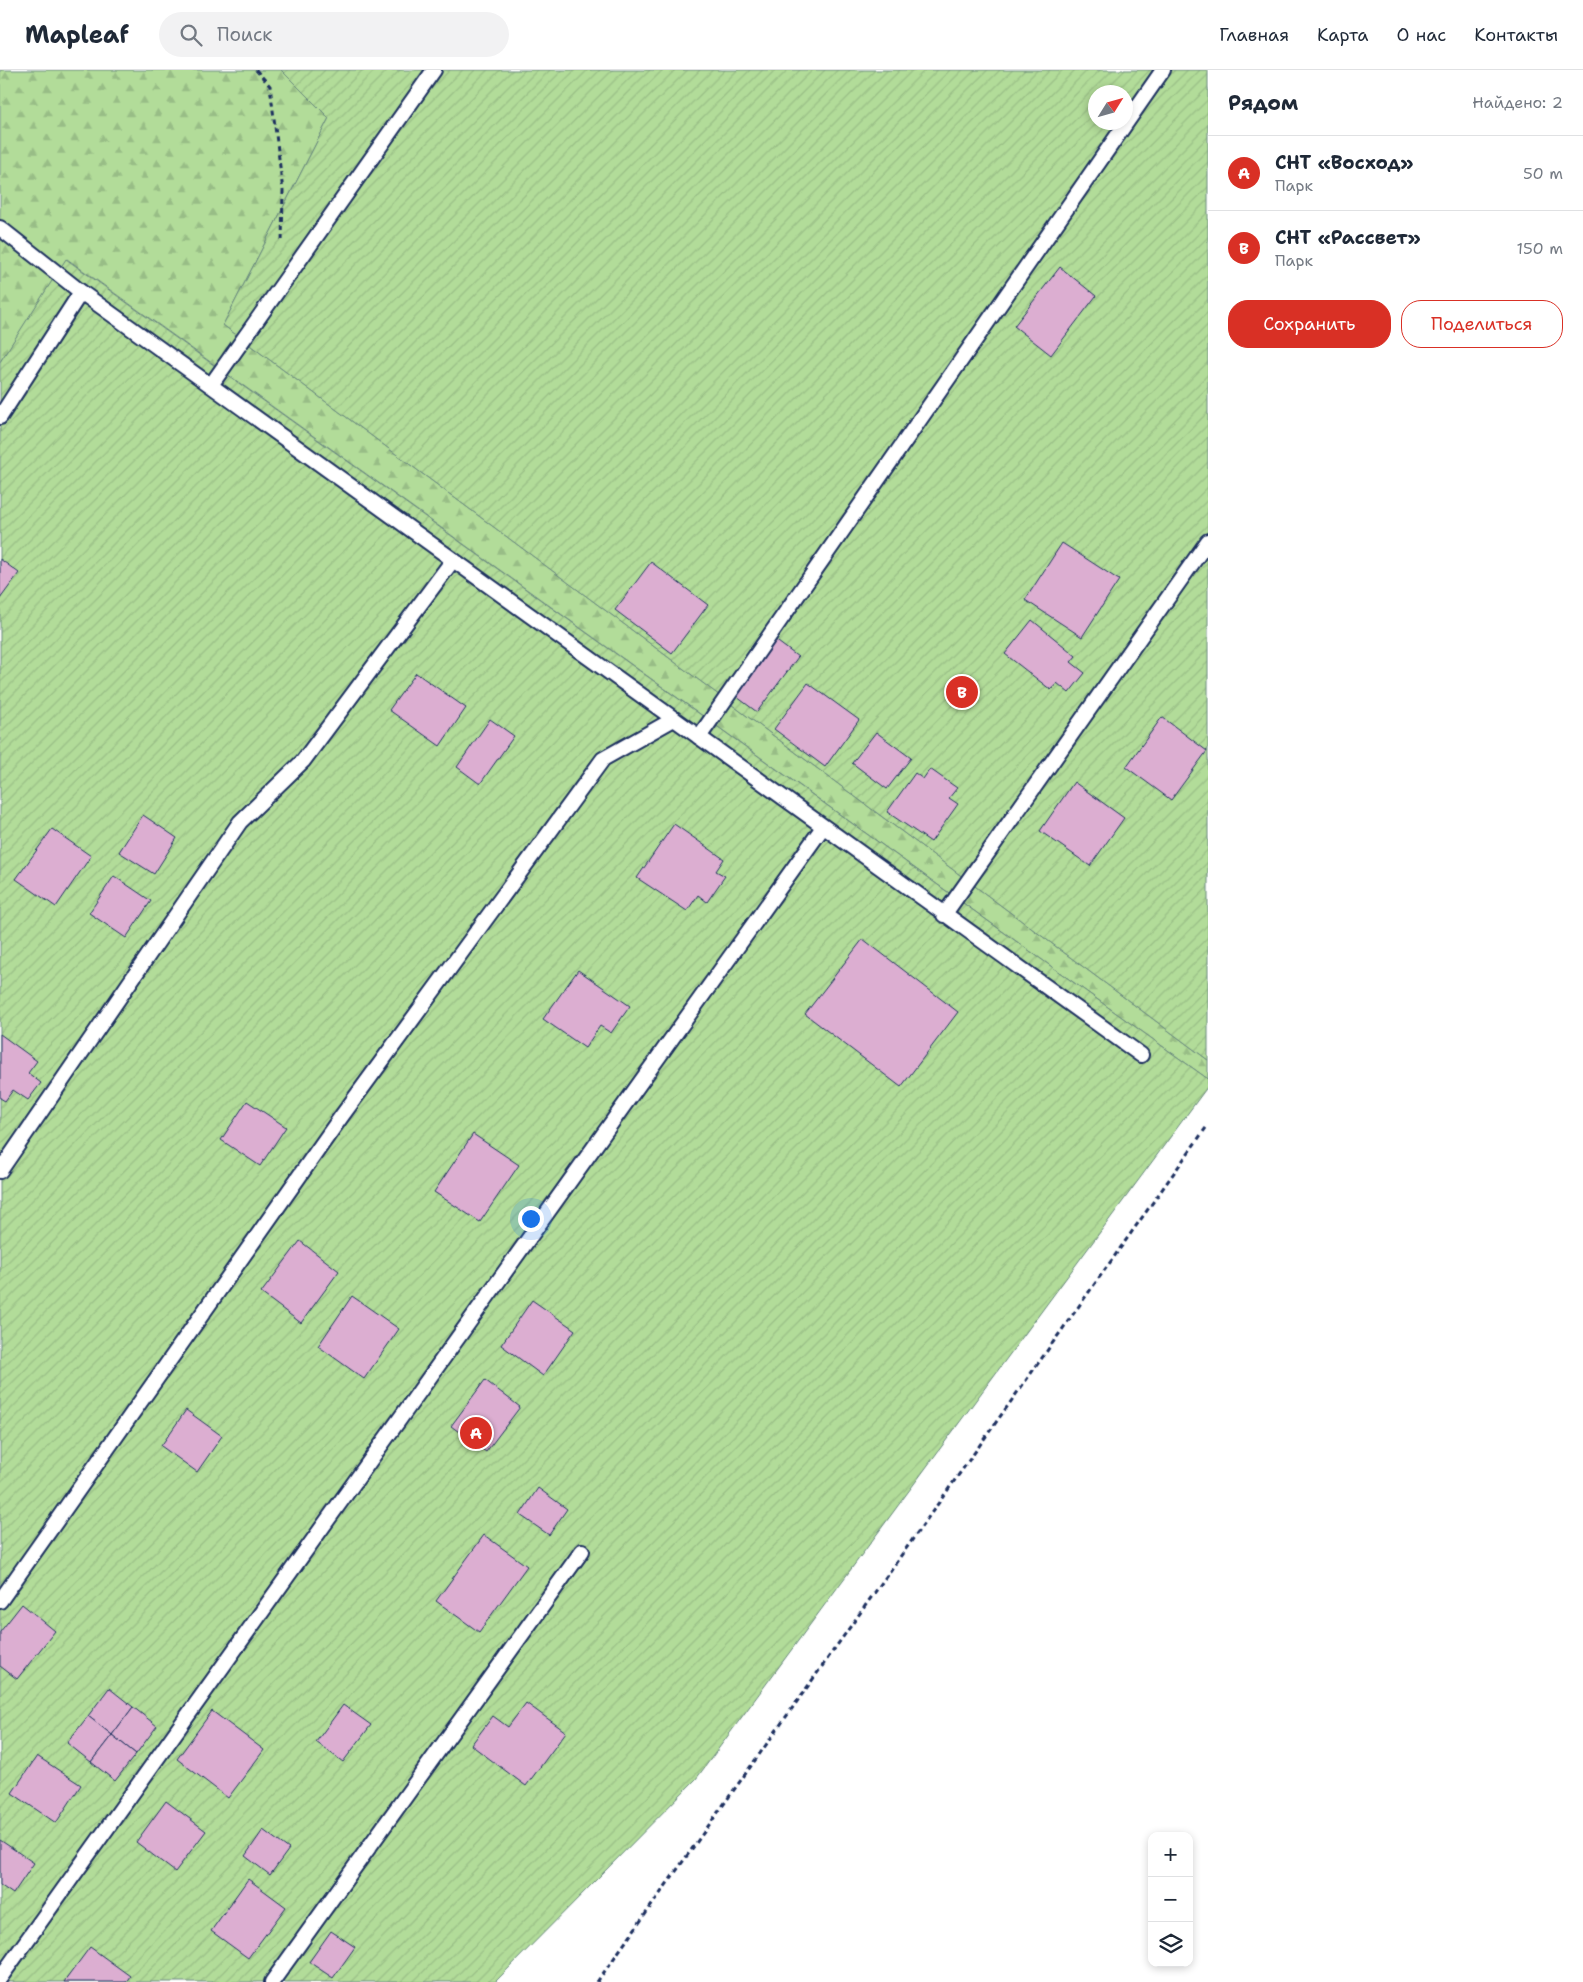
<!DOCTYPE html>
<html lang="ru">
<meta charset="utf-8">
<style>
:root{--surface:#fff;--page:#f2f2f3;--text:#1f2937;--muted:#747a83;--line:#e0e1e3;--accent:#d93025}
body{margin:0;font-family:"Shantell Sans",sans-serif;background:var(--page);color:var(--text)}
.controls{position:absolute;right:15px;bottom:15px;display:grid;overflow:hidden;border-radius:10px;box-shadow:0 2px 8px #0003}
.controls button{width:45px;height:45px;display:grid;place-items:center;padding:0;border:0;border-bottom:1px solid var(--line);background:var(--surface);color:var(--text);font:25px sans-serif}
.compass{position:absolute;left:1088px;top:15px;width:45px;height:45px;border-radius:50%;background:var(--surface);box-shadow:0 2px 8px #0003;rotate:53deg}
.you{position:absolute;left:530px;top:1148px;width:18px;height:18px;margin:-12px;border:4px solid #fff;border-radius:50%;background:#1a73e8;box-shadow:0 0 0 8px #1a73e833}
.badge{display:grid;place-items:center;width:32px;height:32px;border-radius:50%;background:var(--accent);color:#fff;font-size:16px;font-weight:700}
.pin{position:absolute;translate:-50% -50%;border:2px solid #fff;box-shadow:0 1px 5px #0006}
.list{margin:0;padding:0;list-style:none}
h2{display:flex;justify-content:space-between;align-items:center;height:65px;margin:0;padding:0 20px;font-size:21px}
h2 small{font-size:16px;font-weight:400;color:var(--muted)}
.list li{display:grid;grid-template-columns:32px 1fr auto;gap:15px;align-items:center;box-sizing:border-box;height:75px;padding:0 20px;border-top:1px solid var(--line)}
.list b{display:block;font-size:19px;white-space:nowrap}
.list p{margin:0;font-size:16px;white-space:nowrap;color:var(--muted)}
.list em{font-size:16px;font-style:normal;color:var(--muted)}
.actions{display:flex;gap:10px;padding:15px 20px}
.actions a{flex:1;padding:11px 0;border:1px solid var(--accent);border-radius:20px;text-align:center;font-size:18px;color:var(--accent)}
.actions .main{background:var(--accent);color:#fff}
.icon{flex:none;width:28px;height:28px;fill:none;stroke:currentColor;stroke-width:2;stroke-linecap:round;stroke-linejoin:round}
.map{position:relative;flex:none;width:1208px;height:1912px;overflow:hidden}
header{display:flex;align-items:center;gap:30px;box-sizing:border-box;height:70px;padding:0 25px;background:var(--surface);border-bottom:1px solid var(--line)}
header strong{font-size:24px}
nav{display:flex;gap:28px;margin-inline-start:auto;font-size:18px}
.search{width:350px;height:45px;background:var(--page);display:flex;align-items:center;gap:12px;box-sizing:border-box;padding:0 18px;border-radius:28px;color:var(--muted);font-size:19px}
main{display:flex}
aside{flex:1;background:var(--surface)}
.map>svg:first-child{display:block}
.forest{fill:url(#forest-firs);stroke:#66867c}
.garden{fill:url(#garden-furrows);stroke:#66867c;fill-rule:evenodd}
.building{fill:#dcaed1;stroke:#1b2f5e}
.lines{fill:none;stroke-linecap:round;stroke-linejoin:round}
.service-casing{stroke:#1b2f5e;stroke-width:18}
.path{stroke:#1b2f5e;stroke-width:3;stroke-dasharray:5 4;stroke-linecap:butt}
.service{stroke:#fff;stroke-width:14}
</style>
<header>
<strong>Mapleaf</strong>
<div class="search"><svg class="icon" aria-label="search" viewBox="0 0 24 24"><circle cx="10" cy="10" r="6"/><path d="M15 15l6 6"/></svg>Поиск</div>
<nav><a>Главная</a><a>Карта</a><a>О нас</a><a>Контакты</a></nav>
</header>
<main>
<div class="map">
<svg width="1208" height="1912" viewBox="0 0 1208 1912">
<defs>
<pattern id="forest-firs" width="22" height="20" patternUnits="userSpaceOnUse" patternTransform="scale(1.25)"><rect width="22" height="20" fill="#b2dc99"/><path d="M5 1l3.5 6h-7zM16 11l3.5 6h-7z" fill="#98bd86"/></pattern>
<pattern id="garden-furrows" width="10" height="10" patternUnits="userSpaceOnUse" patternTransform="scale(1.25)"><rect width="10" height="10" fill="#b2dc99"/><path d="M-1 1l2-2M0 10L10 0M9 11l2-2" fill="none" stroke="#98bd86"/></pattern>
</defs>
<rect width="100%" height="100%" fill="#fff"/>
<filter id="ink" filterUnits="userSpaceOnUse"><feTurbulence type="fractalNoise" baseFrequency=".02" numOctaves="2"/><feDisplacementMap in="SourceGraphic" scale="10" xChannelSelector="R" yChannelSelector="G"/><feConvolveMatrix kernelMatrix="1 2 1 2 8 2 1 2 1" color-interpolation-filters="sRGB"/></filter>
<g filter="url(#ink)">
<path class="forest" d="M0,0H281L329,48L223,255L1208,990V1009L67,189L0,292Z"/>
<g class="garden">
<path d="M281,0H1208V990L223,255L329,48ZM1096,22H1126V52H1096Z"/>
<path d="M66,189L1208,1009V1016L696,1709L495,1912H0V292Z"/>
</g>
<g class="building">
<path d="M1060,197L1096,226L1051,285L1014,256Z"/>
<path d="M1062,473L1119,510L1082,567L1025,530Z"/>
<path d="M0,489L19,503L0,529Z"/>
<path d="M651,492L708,535L672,583L615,540Z"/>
<path d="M1032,550L1076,586L1071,592L1085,603L1069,623L1057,613L1051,620L1005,584Z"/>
<path d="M766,563L798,587L757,642L725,618Z"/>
<path d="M416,603L466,638L440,676L389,640Z"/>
<path d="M808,613L859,650L825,697L774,659Z"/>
<path d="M1162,647L1207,681L1171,730L1126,697Z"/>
<path d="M490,649L514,666L480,714L457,697Z"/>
<path d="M876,662L911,688L887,719L852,693Z"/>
<path d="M930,699L957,718L949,728L958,734L931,772L887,742L915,703L923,709Z"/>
<path d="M1074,712L1124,748L1090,796L1040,761Z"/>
<path d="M143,745L177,768L154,804L119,782Z"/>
<path d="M674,754L724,789L716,801L725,806L707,832L698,825L687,841L637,808Z"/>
<path d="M52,759L91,786L56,837L16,809Z"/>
<path d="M114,806L151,831L126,868L89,843Z"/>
<path d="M863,869L958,942L901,1017L805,944Z"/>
<path d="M578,900L630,936L611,963L600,956L585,978L543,949Z"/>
<path d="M0,964L37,991L28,1003L41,1013L28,1030L13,1020L5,1031L0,1028Z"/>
<path d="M247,1031L286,1057L260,1096L221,1070Z"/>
<path d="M473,1064L519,1095L480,1152L434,1122Z"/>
<path d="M300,1171L339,1201L301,1253L261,1223Z"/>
<path d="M352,1226L399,1259L364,1309L318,1276Z"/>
<path d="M532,1230L575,1260L543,1306L501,1275Z"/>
<path d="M485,1310L520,1337L486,1382L451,1356Z"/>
<path d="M186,1340L222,1366L197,1402L161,1376Z"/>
<path d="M538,1418L567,1439L549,1465L520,1445Z"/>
<path d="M484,1465L527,1496L479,1562L436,1531Z"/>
<path d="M22,1534L55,1561L17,1609L0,1596V1562Z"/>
<path d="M109,1618L133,1637L112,1665L88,1646Z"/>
<path d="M526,1633L566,1662L526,1716L471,1675L493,1646L508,1657Z"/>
<path d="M343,1635L371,1655L343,1692L316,1672Z"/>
<path d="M133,1637L157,1656L136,1684L112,1665Z"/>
<path d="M212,1641L264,1680L228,1728L177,1689Z"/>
<path d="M88,1646L112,1665L91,1692L67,1673Z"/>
<path d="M112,1665L136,1684L115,1711L91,1692Z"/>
<path d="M37,1686L81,1715L56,1753L12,1723Z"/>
<path d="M166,1731L206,1761L175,1802L136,1772Z"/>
<path d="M263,1760L289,1779L270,1805L245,1786Z"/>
<path d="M0,1770L34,1793L13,1824L0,1815Z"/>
<path d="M248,1809L286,1837L248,1888L211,1861Z"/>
<path d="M331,1861L355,1877L333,1908L309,1892Z"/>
<path d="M90,1877L130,1906L126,1912H64Z"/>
</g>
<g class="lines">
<g class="service-casing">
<g id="service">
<path d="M0,158L81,222"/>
<path d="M211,315L434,0"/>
<path d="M0,347L81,222L1141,985"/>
<path d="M699,667L1163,0"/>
<path d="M944,845L1208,471"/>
<path d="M0,1101L240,752L303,691L453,490"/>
<path d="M0,1531L341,1047L603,689L674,649"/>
<path d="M0,1908L823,757"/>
<path d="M272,1912L582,1481"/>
</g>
</g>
<g class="path">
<path d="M256,0L270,16L283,121L282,174"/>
<path d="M597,1912L1208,1055"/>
</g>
<use href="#service" class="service"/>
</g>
</g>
</svg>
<div class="controls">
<button>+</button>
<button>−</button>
<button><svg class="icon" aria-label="layers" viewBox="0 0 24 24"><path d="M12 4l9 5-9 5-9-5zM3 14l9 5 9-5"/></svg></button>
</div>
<svg class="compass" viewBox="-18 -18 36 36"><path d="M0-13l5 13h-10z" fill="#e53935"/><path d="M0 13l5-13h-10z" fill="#747a83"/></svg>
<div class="you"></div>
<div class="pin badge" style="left:476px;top:1363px">A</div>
<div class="pin badge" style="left:962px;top:622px">B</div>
</div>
<aside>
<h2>Рядом<small>Найдено: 2</small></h2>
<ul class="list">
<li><span class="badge">A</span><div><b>СНТ «Восход»</b><p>Парк</p></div><em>50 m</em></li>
<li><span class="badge">B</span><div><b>СНТ «Рассвет»</b><p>Парк</p></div><em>150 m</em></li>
</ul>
<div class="actions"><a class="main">Сохранить</a><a>Поделиться</a></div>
</aside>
</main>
